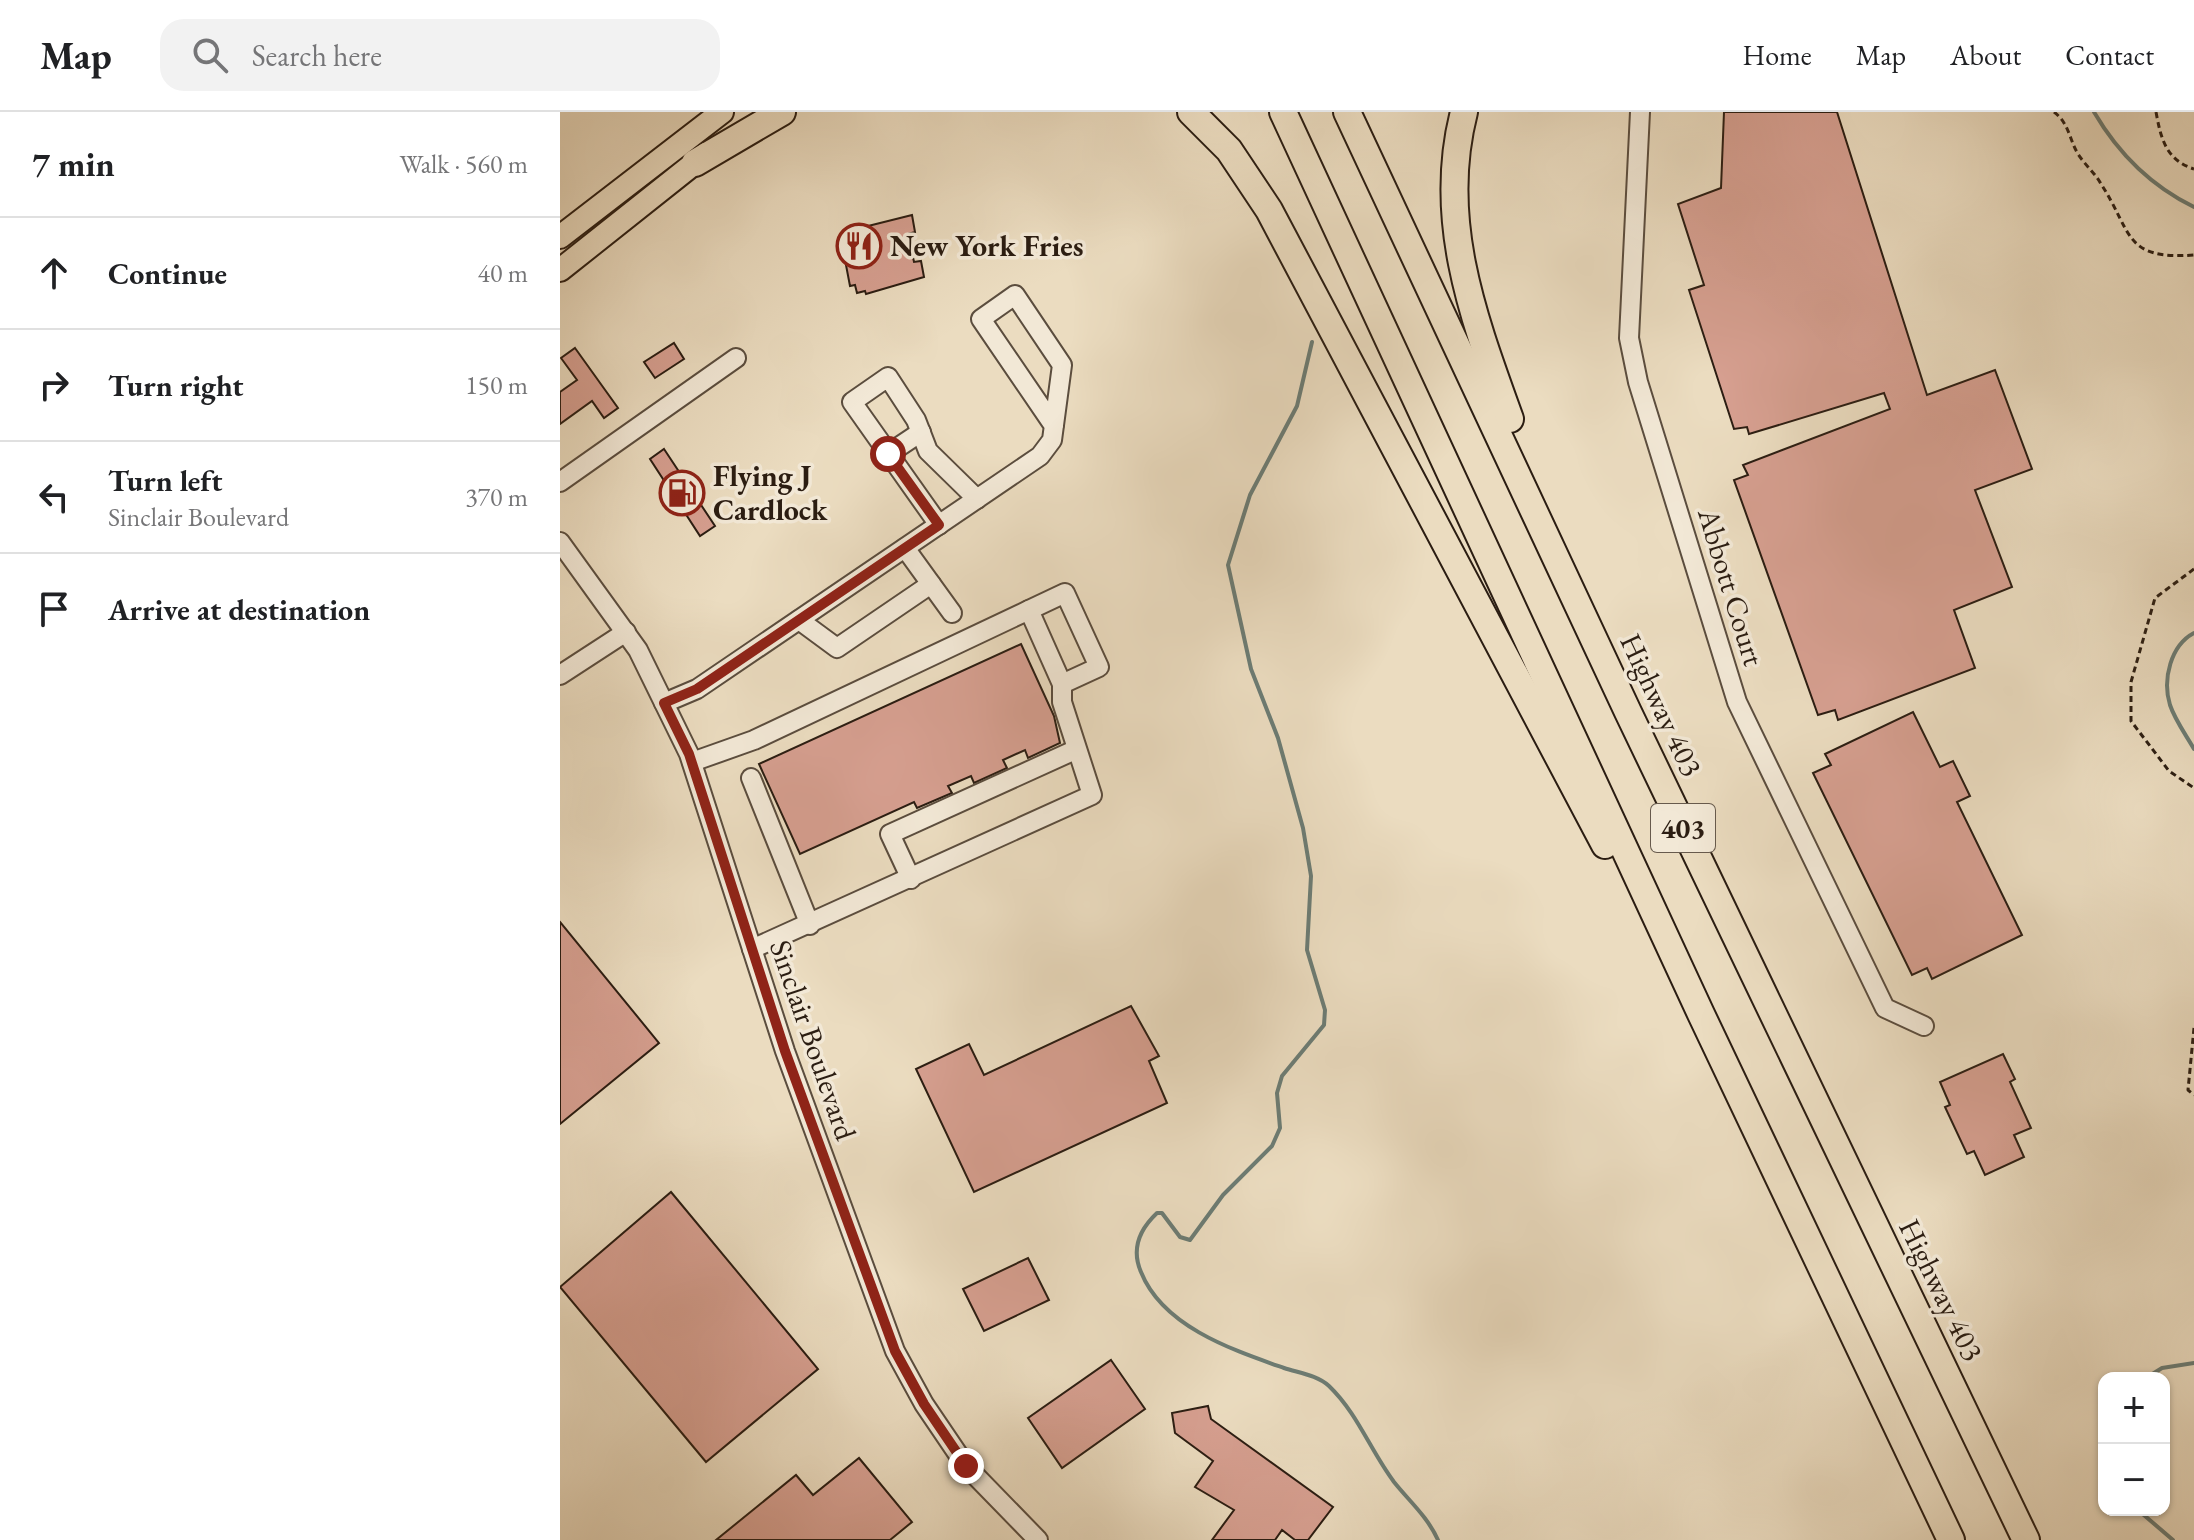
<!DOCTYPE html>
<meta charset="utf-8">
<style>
:root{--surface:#fff;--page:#f2f2f2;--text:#202124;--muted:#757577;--line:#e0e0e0}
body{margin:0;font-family:"EB Garamond",serif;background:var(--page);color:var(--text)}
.controls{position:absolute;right:24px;bottom:24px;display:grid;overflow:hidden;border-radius:16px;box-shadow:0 2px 6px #0004}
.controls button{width:72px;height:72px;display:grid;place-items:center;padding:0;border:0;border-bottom:2px solid var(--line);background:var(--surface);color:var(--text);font:40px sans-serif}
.stop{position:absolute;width:24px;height:24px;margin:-18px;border:6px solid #8f2418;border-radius:50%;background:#fff}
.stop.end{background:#8f2418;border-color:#fff;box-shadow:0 2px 8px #0008}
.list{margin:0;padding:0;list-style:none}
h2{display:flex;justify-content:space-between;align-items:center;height:104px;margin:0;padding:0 32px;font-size:34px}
h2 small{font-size:26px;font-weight:400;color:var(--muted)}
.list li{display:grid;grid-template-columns:52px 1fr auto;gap:24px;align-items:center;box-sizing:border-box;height:112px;padding:0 32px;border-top:2px solid var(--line)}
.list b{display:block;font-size:30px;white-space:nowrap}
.list p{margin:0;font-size:26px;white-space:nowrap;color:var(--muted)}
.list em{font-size:26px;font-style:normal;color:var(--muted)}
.icon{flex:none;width:44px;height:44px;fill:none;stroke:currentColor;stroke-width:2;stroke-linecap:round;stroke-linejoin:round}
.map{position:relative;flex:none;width:1634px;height:1428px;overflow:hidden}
header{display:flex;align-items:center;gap:48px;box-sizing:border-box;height:112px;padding:0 40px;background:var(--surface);border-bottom:2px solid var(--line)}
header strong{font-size:38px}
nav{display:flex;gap:44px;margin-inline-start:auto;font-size:28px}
.search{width:560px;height:72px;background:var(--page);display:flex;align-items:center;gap:20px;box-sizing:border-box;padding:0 28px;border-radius:24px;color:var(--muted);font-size:30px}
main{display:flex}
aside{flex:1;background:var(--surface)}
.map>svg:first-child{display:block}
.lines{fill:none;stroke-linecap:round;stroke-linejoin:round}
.stream{stroke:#6c7c74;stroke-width:4}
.building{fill:#d69f90;stroke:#2b1d12;stroke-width:2}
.minor-casing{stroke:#5b4d3e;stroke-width:22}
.major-casing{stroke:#2b1d12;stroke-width:26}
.highway-casing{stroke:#2b1d12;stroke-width:30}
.path{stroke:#2b1d12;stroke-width:3;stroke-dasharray:6 4;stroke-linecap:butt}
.minor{stroke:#f2e8d6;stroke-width:18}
.major{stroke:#ebdcc0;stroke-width:22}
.highway{stroke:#ebdcc0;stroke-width:26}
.route{stroke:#8f2418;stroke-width:10}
.labels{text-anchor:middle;stroke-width:7;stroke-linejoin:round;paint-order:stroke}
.shield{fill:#f2e8d6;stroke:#675a4d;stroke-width:2}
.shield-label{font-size:28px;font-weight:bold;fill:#2b1d12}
.poi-label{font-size:30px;font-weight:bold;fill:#2b1d12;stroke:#f2e8d6;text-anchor:start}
.street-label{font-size:30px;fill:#2b1d12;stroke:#f2e8d6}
</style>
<header>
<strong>Map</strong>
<div class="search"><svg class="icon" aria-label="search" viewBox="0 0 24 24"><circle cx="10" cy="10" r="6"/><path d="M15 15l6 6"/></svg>Search here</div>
<nav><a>Home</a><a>Map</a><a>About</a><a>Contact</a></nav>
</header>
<main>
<aside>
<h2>7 min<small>Walk · 560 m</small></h2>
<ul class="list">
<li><svg class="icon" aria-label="ahead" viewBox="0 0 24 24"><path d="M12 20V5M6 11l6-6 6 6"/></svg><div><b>Continue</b></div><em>40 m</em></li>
<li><svg class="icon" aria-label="right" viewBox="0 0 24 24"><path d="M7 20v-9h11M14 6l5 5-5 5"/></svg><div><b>Turn right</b></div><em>150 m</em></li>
<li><svg class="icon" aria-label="left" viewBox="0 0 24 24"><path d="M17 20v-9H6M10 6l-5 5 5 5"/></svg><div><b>Turn left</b><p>Sinclair Boulevard</p></div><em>370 m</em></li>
<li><svg class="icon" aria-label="arrive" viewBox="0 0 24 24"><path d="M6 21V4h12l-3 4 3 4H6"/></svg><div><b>Arrive at destination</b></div></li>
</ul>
</aside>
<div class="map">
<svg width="1634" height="1428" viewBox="0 0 1634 1428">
<rect width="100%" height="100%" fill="#ebdcc0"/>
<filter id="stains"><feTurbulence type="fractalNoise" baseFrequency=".0025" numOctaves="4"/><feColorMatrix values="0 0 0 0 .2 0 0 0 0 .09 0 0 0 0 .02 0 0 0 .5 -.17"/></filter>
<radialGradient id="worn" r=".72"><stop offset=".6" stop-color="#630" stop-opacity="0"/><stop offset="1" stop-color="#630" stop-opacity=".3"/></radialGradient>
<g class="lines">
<g class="stream">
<path d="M1534,0C1558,41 1591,74 1634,95"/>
<path d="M752,230L737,294L690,383L668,453L691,557L718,626L743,716L751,764L747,838L765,898L764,913L722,964L717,981L720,1016L712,1034L663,1083L630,1128L620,1125L602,1101H597C580,1117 571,1137 581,1160C603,1215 673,1238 724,1256C739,1261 757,1263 769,1274C798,1302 810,1338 834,1370C850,1390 867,1404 878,1428"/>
<path d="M1634,521C1611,533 1602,567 1610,593C1615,608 1626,623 1634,637"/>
<path d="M1586,1266L1602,1256L1634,1251"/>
<path d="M1544,1302V1330"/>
<path d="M1578,1398L1613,1428"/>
</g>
</g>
<g class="building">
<path d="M1164,0H1277L1367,283L1435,258L1472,357L1415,378L1452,475L1394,498L1415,556L1278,608L1275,598L1258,603L1174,368L1188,363L1183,353L1330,297L1324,281L1189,322L1187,315L1174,317L1129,178L1144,173L1118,92L1161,76Z"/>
<path d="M352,103L355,120L348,122L354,150L361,149L364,165L306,182L305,179L297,181L295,173L290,174L282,132L286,131L284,120Z"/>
<path d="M114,231L124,247L95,266L84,250Z"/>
<path d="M15,236L58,296L44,306L32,289L0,312V280L17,268L1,246Z"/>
<path d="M104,337L155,414L140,424L90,347Z"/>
<path d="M461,532L494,604L500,631L468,646L465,638L443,648L447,656L414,671L411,664L388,674L392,681L357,696L354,690L240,742L199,652Z"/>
<path d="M1353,600L1380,655L1393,649L1410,684L1397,690L1462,823L1372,867L1367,856L1352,863L1253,661L1271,653L1265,642Z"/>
<path d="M0,810L99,931L0,1012Z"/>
<path d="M571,894L599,944L589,949L607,991L414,1080L356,957L409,932L424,963Z"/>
<path d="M1443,942L1455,967L1450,970L1471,1016L1454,1023L1464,1045L1425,1063L1414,1039L1407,1042L1385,995L1390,993L1380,970Z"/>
<path d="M111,1080L258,1257L146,1350L0,1175Z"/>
<path d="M468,1146L489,1188L424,1219L403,1177Z"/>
<path d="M551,1248L585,1297L502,1356L468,1306Z"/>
<path d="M648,1294L651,1307L773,1395L748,1428H735L722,1418L715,1428H652L674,1398L635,1375L653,1349L615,1321L612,1301Z"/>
<path d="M299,1346L352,1410L330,1428H156L236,1363L253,1383Z"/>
</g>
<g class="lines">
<g class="minor-casing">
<g id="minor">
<path d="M1080,0L1069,226L1078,270L1177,590L1325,896L1364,914"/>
<path d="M328,342L361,320"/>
<path d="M0,370L176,246"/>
<path d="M379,413L292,290L328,265L356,308L368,339L417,387"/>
<path d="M0,430L78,538L129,642L225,939L335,1239L364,1292L406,1354L478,1428"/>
<path d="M345,436L392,501"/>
<path d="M469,498L505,481L539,555L502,572"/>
<path d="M239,508L277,536L371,472"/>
<path d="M0,563L66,520"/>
<path d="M104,591L137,577L480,344L492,328L502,253L455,183L421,207L494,314"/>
<path d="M132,650L194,628L469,498L502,572V590L532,683L192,837"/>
<path d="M191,666L250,813"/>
<path d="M351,767L330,722L515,638"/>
</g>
</g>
<g class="major-casing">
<g id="major">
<path d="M0,125L162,0"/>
<path d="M0,158L146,42"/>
</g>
</g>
<g class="highway-casing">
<g id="highway">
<path d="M631,0L669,38L709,98L1045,733"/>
<path d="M723,0L1141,902L1391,1428"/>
<path d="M787,0L1068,600L1466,1428"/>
<path d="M904,0C876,108 914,207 950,307"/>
<path d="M135,51L222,0"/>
</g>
</g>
<g class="path">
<path d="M1494,0C1509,11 1509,27 1518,42C1525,53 1535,61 1541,72C1573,121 1563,148 1634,143"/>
<path d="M1596,0C1601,27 1606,48 1634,57"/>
<path d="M1634,457L1595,486L1571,570V609L1609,659L1634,676"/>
<path d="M1634,916L1628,978L1634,983"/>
</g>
<use href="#minor" class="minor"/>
<use href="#major" class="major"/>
<use href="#highway" class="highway"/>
</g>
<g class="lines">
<path class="route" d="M328,342L379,413L137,577L104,591L129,642L225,939L335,1239L364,1292L406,1354"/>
</g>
<defs>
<g id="restaurant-ring" transform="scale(2.3)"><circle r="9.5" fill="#f2e8d6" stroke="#8f2418" stroke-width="1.5"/><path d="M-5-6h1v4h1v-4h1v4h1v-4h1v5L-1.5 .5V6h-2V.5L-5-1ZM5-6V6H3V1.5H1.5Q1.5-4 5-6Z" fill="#8f2418"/></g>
<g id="fuel-ring" transform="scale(2.3)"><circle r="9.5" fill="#f2e8d6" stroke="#8f2418" stroke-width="1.5"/><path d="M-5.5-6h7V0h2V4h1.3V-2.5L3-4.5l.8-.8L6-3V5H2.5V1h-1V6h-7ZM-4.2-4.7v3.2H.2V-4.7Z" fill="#8f2418"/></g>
</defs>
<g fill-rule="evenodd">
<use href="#restaurant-ring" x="299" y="134"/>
<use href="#fuel-ring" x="122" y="381"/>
</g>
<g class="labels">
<rect class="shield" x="1091" y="692" width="64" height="48" rx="6"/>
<g class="shield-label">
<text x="1123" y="726">403</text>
</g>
<g class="poi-label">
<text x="330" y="144">New York Fries</text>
<text x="153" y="374">Flying J<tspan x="153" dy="34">Cardlock</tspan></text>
</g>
<g class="street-label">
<text transform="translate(1171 475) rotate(73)" y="10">Abbott Court</text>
<text transform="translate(1101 593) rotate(65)" y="10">Highway 403</text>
<text transform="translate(253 928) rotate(71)" y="10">Sinclair Boulevard</text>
<text transform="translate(1381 1178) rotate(64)" y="10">Highway 403</text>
</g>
</g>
<rect width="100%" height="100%" filter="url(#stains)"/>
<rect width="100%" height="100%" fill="url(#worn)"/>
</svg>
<div class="controls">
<button>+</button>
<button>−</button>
</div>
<div class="stop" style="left:328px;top:342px"></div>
<div class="stop end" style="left:406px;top:1354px"></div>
</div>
</main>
